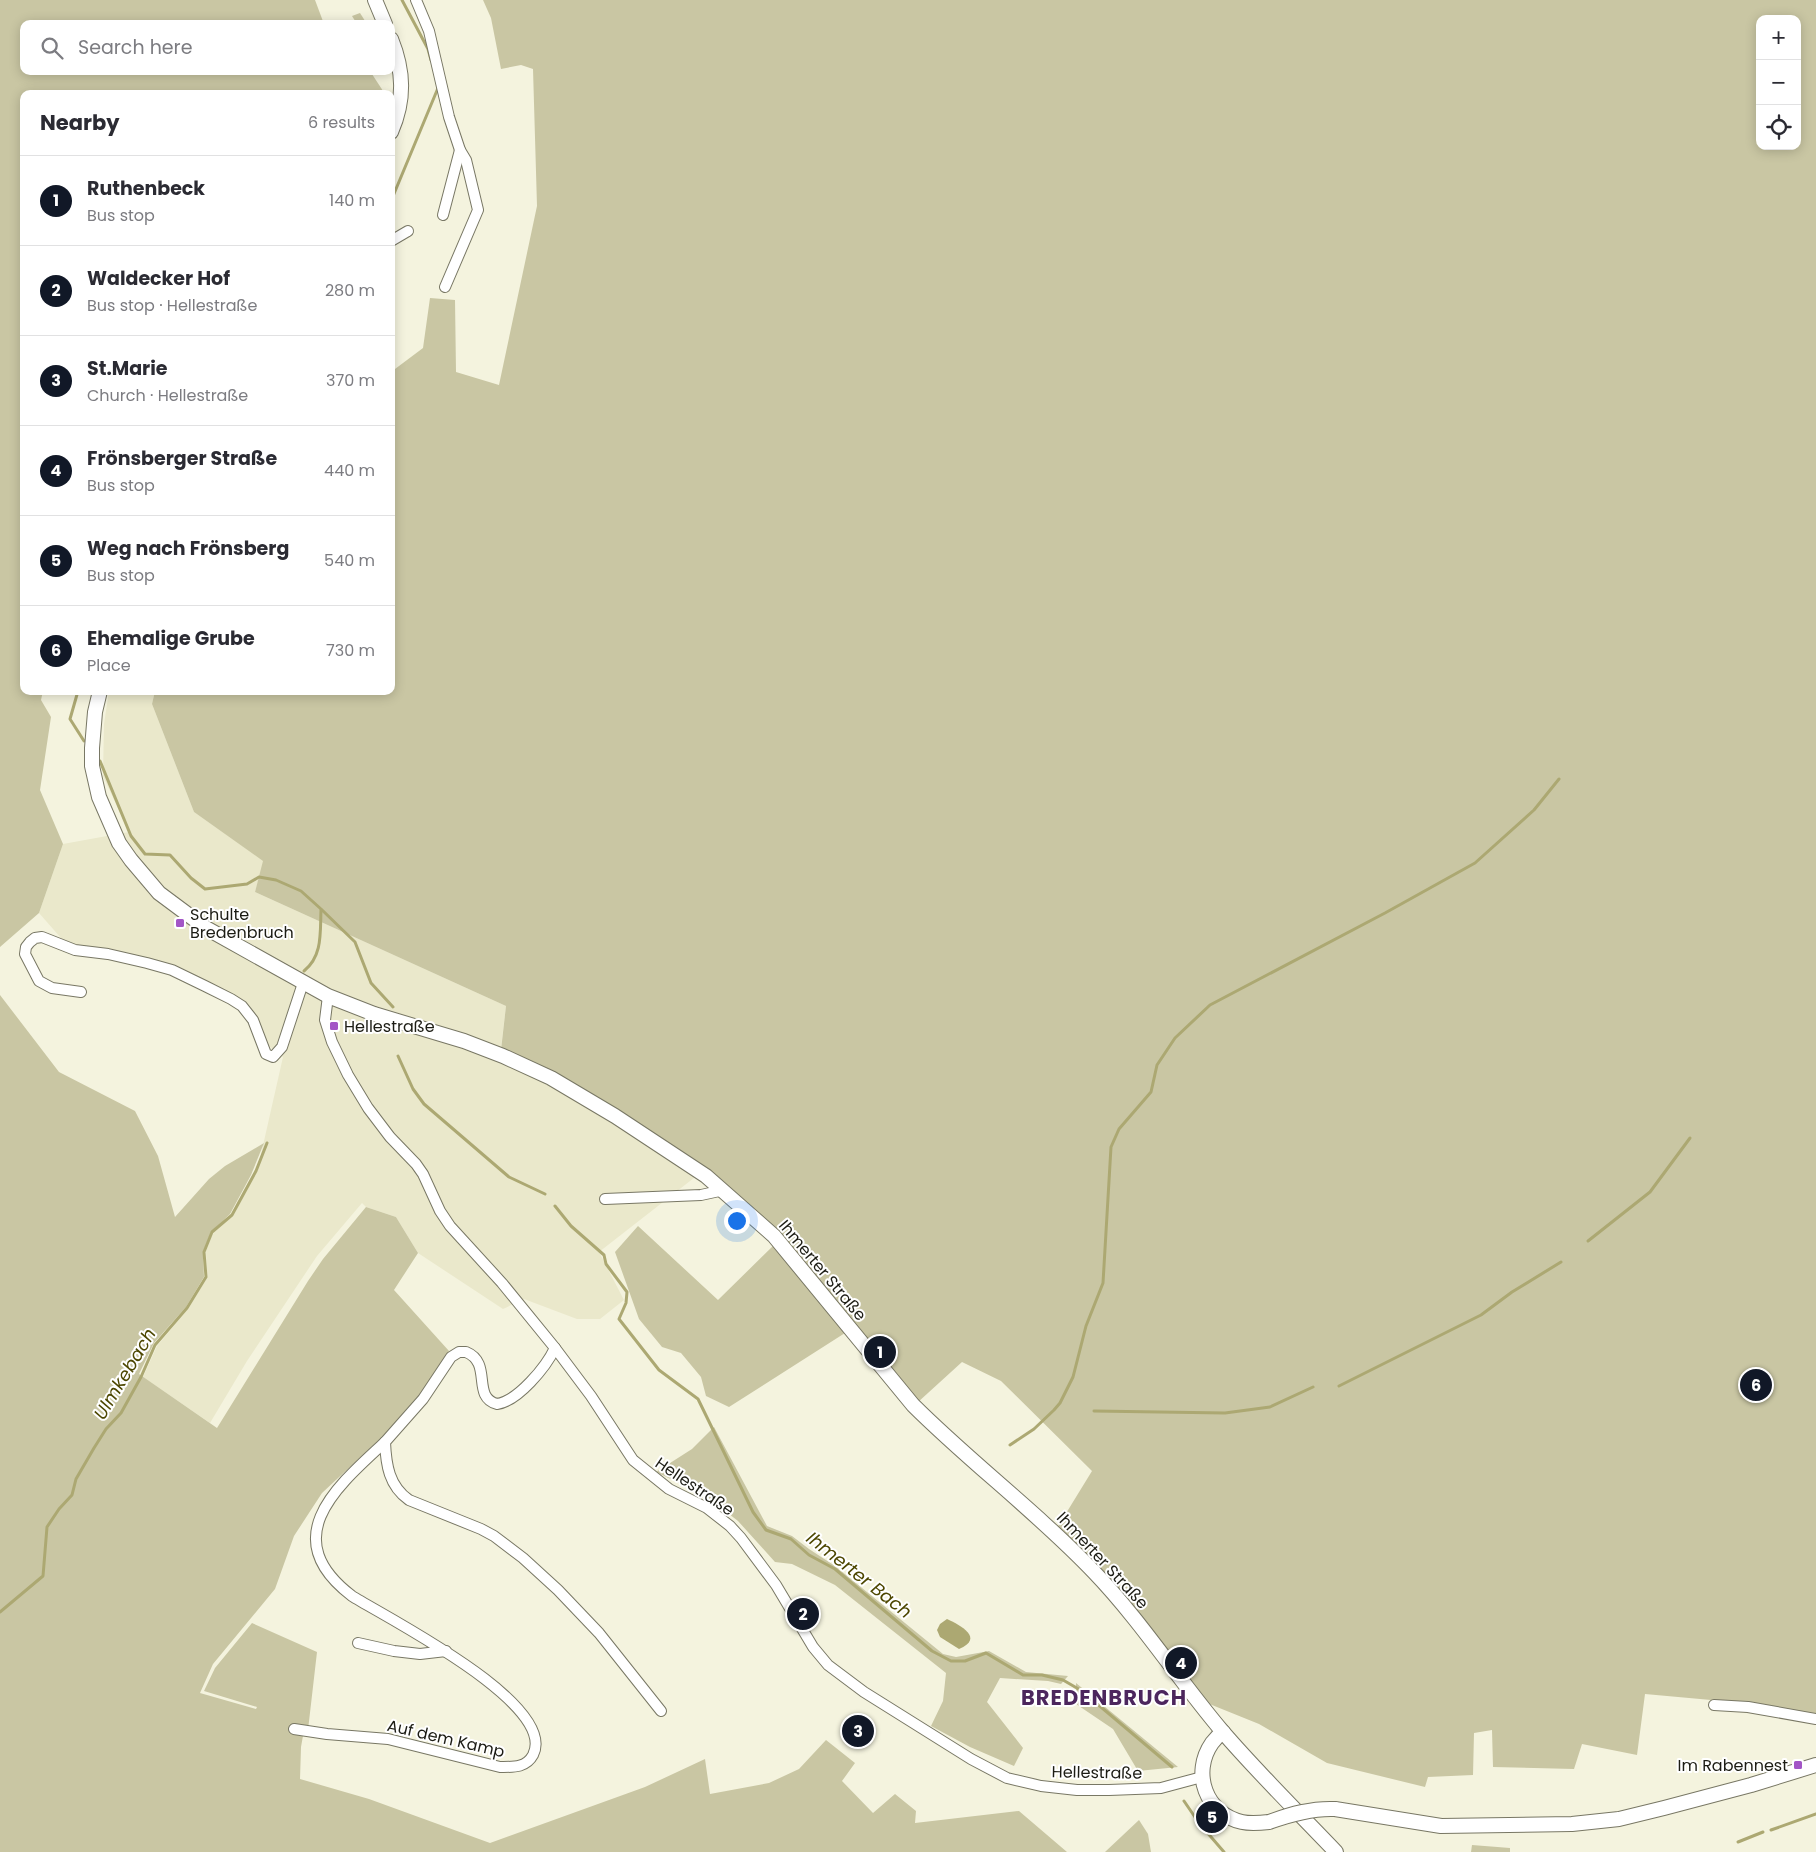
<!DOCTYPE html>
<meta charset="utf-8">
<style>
:root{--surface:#fff;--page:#f7f7f7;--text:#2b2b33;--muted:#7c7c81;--line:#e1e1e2;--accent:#111827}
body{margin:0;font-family:Poppins,sans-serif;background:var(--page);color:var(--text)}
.controls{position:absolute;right:15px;top:15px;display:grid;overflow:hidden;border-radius:10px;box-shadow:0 2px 12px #0003}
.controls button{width:45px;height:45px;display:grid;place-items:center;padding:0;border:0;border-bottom:1px solid var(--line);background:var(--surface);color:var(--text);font:25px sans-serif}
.you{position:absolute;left:736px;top:1220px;width:18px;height:18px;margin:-12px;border:4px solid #fff;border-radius:50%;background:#1a73e8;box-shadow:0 0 0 8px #1a73e833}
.badge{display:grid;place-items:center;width:32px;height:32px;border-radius:50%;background:var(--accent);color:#fff;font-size:16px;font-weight:700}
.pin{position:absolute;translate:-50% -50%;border:2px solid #fff;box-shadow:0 1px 5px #0006}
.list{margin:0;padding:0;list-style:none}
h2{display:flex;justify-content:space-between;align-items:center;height:65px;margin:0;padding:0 20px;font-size:21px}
h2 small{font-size:16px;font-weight:400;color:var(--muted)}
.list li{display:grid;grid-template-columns:32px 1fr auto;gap:15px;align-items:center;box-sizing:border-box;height:90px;padding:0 20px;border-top:1px solid var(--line)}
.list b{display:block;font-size:19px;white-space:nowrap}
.list p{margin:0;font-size:16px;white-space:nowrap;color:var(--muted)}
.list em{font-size:16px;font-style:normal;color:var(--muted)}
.icon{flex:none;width:28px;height:28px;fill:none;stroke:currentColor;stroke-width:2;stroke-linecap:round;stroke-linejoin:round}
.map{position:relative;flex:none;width:1816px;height:1852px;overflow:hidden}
.search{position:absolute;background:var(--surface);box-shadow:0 2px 12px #0003;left:20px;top:20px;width:375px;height:55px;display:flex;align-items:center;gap:12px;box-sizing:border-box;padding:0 18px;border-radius:10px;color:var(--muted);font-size:19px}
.panel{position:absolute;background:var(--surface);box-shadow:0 2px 12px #0003;left:20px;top:90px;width:375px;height:605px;border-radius:10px}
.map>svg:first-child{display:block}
.built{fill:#eae8cb}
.green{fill:#c9c6a3;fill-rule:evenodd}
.water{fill:#aca872}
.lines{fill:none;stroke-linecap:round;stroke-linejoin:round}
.stream{stroke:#aca872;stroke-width:3}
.street-casing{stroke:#787764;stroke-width:12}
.secondary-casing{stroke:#787764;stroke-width:16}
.street{stroke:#fff;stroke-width:10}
.secondary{stroke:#fff;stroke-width:14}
.secondary-bridge-casing{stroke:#787764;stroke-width:16;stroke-linecap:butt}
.secondary-bridge{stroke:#fff;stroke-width:14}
.poi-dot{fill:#a355c6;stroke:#fff;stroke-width:2}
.labels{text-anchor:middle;stroke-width:4;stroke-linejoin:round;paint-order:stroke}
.poi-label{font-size:16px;fill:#1c1c14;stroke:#fff;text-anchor:start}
.street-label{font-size:16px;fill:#1c1c14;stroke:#fff}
.water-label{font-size:18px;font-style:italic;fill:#4d4701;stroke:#fff}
.district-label{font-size:21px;font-weight:bold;letter-spacing:1px;fill:#4c265d;stroke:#fff}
</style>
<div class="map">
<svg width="1816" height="1852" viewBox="0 0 1816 1852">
<rect width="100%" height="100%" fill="#f4f3de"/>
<path class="built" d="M109,691H155L152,704L194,812L264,861L255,892L506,1006L500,1056L539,1075L699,1174L599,1252L624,1300L600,1319H577L524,1299L503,1309L418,1253L396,1217L366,1207L362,1203L317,1256L247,1361L210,1423L143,1377L157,1346L188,1309L207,1278L206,1251L213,1232L233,1216L257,1172L283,1057L265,1043L251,1014L172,969L68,946L39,913L63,844L129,832L103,776L104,724Z"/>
<g class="green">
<path d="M0,0H315L324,24H24V71H370L385,94H24V691H43L41,700L51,717L40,790L63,844L39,913L0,947Z"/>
<path d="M483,0H1816V1716L1755,1704L1645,1694L1637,1755L1582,1744L1574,1769L1493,1767L1492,1730L1474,1733L1473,1775L1428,1777L1425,1787L1327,1763L1259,1724L1207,1703L1057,1528L1092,1471L1001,1381L962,1362L917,1403L735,1195L501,1050L506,1006L255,892L263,861L194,812L152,704L155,691H391V372L423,348L430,298L455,300L456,372L499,385L537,206L533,69L521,65L501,69L491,18ZM1760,19H1797V146H1760Z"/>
<path d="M360,13L367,24H357L352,16Z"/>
<path d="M0,995L59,1072L135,1111L158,1156L175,1217L209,1179L225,1166L264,1143L251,1175L230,1214L211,1232L203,1252L204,1277L186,1307L154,1343L139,1374L217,1428L308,1281L323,1259L366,1207L396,1217L418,1253L394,1290L449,1351L430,1382L395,1425L322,1493L294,1536L275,1589L213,1664L200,1693L256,1709L257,1707L204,1691L215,1668L252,1623L317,1652L308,1730H304L301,1747L300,1779L369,1799L490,1843L645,1787L705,1759L710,1794L769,1783L799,1769L826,1740L855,1763L842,1781L873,1813L895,1794L916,1811L915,1823L1019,1811L1067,1852H0Z"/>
<path d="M638,1226L718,1300L775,1244L845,1333L729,1407L706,1396L701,1377L681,1353L662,1347L639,1319L615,1252Z"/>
<path d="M714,1427L767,1526L792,1536L809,1549L835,1566L943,1654L956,1657L989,1651L1026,1672L1068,1676L1061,1684L1048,1681L1000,1678L987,1702L1023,1748L1014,1766L970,1747L931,1726L943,1701L946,1673L835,1585L792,1564L775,1562L738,1521L706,1496L656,1472L692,1449Z"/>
<path d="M1076,1683L1178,1767L1138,1771L1113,1729L1076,1704Z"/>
<path d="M1139,1820L1148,1834L1151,1852H1105Z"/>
<path d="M1472,1845L1510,1848V1852H1471Z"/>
</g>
<path class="water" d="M947,1619C960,1625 985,1638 959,1649L940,1637L937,1630L940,1624Z"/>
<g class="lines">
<g class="stream">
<path d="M402,0L428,49L431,60"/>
<path d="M391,201L438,88"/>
<path d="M78,691L70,719L84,741"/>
<path d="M100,761L131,836L145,854L170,855L191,878L205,889L247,884L259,877L276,880L301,891L321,909L355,942L371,983L393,1007"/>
<path d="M304,971C323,956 320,932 321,910"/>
<path d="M398,1056L413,1089L424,1104L509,1177L545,1194"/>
<path d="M555,1206L571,1226L604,1255L606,1264L627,1292L626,1303L619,1319L659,1370L698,1399L753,1512L766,1530L791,1539L809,1555L835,1569L932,1651L951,1661H965L986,1653L1023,1675H1042L1063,1680L1082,1691L1172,1767"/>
<path d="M1588,1241L1650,1192L1690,1138"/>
<path d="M1339,1386L1481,1315L1512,1292L1561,1262"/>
<path d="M1094,1411L1225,1413L1270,1407L1313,1387"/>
<path d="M1010,1445L1034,1429L1054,1410L1060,1403L1073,1377L1086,1326L1103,1283L1111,1147L1119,1129L1151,1092L1157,1065L1175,1038L1210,1005L1385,913L1475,863L1534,810L1559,779"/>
<path d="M0,1612L43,1576L47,1527L59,1509L72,1495L76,1479L94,1448L106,1429L121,1413L141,1377L155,1345L187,1308L206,1277L204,1252L212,1232L232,1215L256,1171L267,1143"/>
<path d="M1184,1801L1199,1823L1224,1852"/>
<path d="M1771,1830L1816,1814"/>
<path d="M1738,1842L1763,1832"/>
</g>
<g class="street-casing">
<g id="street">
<path d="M416,0L429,31L449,117L460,150L466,160L478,210L445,287"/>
<path d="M443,215L460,150"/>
<path d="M391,241L408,231"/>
<path d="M81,992L52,988L39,981L25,954L26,947L30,942L35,938L42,937L75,950L108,954L147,963L172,970L205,986L231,999L242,1006L253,1020L266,1054L273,1057L282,1047L303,983"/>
<path d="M328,996L325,1020L332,1042L348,1075L368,1108L390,1137L416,1164L423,1174L440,1211L450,1226L502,1283L555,1348L591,1396L633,1460L669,1489L707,1508L730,1526L741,1538L776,1585L813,1647L828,1665L864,1692L971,1759L1007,1778L1041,1786L1077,1790H1109L1161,1788L1202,1777"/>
<path d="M605,1199L701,1195L724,1190"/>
<path d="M555,1348C546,1367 518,1401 497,1404C471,1397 493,1363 466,1352H459L451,1357L423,1399L385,1442C386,1465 389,1486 409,1500L481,1529L494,1536L523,1558L558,1590L599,1633L661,1711"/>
<path d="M358,1643L394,1651L420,1654L446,1651"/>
<path d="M1714,1705L1748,1707L1816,1719"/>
<path d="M294,1729L327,1734L388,1739L500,1767C513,1767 526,1768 533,1755C559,1704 385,1617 352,1596C276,1538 336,1487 385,1442"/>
</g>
</g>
<g class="secondary-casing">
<g id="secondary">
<path d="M375,0L385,24"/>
<path d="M391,39C404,71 405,100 391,132"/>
<path d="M100,691L95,712L92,748V766L99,797L119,843L131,860L159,893L206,928L328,996L374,1014L464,1041L503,1056L551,1078L615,1116L706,1176L774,1236L913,1405C971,1463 1037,1512 1094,1572C1141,1621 1178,1679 1222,1731C1258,1773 1298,1812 1336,1852"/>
<path d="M1223,1732C1219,1735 1215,1739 1212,1743C1191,1773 1206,1814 1242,1822C1251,1824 1260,1823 1269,1822"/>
<path d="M1335,1809L1441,1826L1572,1824L1619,1819L1664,1808L1751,1785L1816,1765"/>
</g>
</g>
<use href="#street" class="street"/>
<use href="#secondary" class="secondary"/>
<g class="secondary-bridge-casing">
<path id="secondary-bridge" d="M1269,1822C1291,1814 1312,1808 1335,1809"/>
</g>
<use href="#secondary-bridge" class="secondary-bridge"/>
</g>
<g class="poi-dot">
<rect x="175" y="918" width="10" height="10" rx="2.5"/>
<rect x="329" y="1021" width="10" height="10" rx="2.5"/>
<rect x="1793" y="1760" width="10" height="10" rx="2.5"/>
</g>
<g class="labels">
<g class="poi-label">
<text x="190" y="920">Schulte<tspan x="190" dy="18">Bredenbruch</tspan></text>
<text x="344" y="1032">Hellestraße</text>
<text x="1788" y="1771" text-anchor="end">Im Rabennest</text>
</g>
<g class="street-label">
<text transform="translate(823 1270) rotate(50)" y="6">Ihmerter Straße</text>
<text transform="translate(695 1486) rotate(34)" y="6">Hellestraße</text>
<text transform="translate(1103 1560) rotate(47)" y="6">Ihmerter Straße</text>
<text transform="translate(446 1738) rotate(13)" y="6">Auf dem Kamp</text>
<text transform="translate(1097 1772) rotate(1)" y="6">Hellestraße</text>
</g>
<g class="water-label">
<text transform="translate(125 1374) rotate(-59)" y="6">Ulmkebach</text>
<text transform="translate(859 1575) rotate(38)" y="6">Ihmerter Bach</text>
</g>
<g class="district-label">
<text x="1104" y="1705">BREDENBRUCH</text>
</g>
</g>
</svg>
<div class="controls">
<button>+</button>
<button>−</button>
<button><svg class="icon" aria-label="locate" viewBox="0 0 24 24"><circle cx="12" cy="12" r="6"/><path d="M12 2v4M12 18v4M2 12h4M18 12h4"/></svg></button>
</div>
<div class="you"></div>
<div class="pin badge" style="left:880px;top:1352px">1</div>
<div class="pin badge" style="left:803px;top:1614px">2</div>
<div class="pin badge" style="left:858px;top:1731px">3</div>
<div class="pin badge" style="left:1181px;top:1663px">4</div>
<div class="pin badge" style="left:1212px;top:1817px">5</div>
<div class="pin badge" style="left:1756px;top:1385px">6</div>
<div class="search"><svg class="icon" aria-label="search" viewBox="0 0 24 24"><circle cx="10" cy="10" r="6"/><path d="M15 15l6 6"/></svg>Search here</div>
<section class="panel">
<h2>Nearby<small>6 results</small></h2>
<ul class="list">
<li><span class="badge">1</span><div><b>Ruthenbeck</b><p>Bus stop</p></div><em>140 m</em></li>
<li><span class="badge">2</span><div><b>Waldecker Hof</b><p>Bus stop · Hellestraße</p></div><em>280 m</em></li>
<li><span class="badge">3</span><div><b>St.Marie</b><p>Church · Hellestraße</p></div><em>370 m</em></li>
<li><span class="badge">4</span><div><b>Frönsberger Straße</b><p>Bus stop</p></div><em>440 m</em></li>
<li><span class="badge">5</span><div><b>Weg nach Frönsberg</b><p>Bus stop</p></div><em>540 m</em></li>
<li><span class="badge">6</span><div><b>Ehemalige Grube</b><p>Place</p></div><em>730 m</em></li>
</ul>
</section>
</div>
